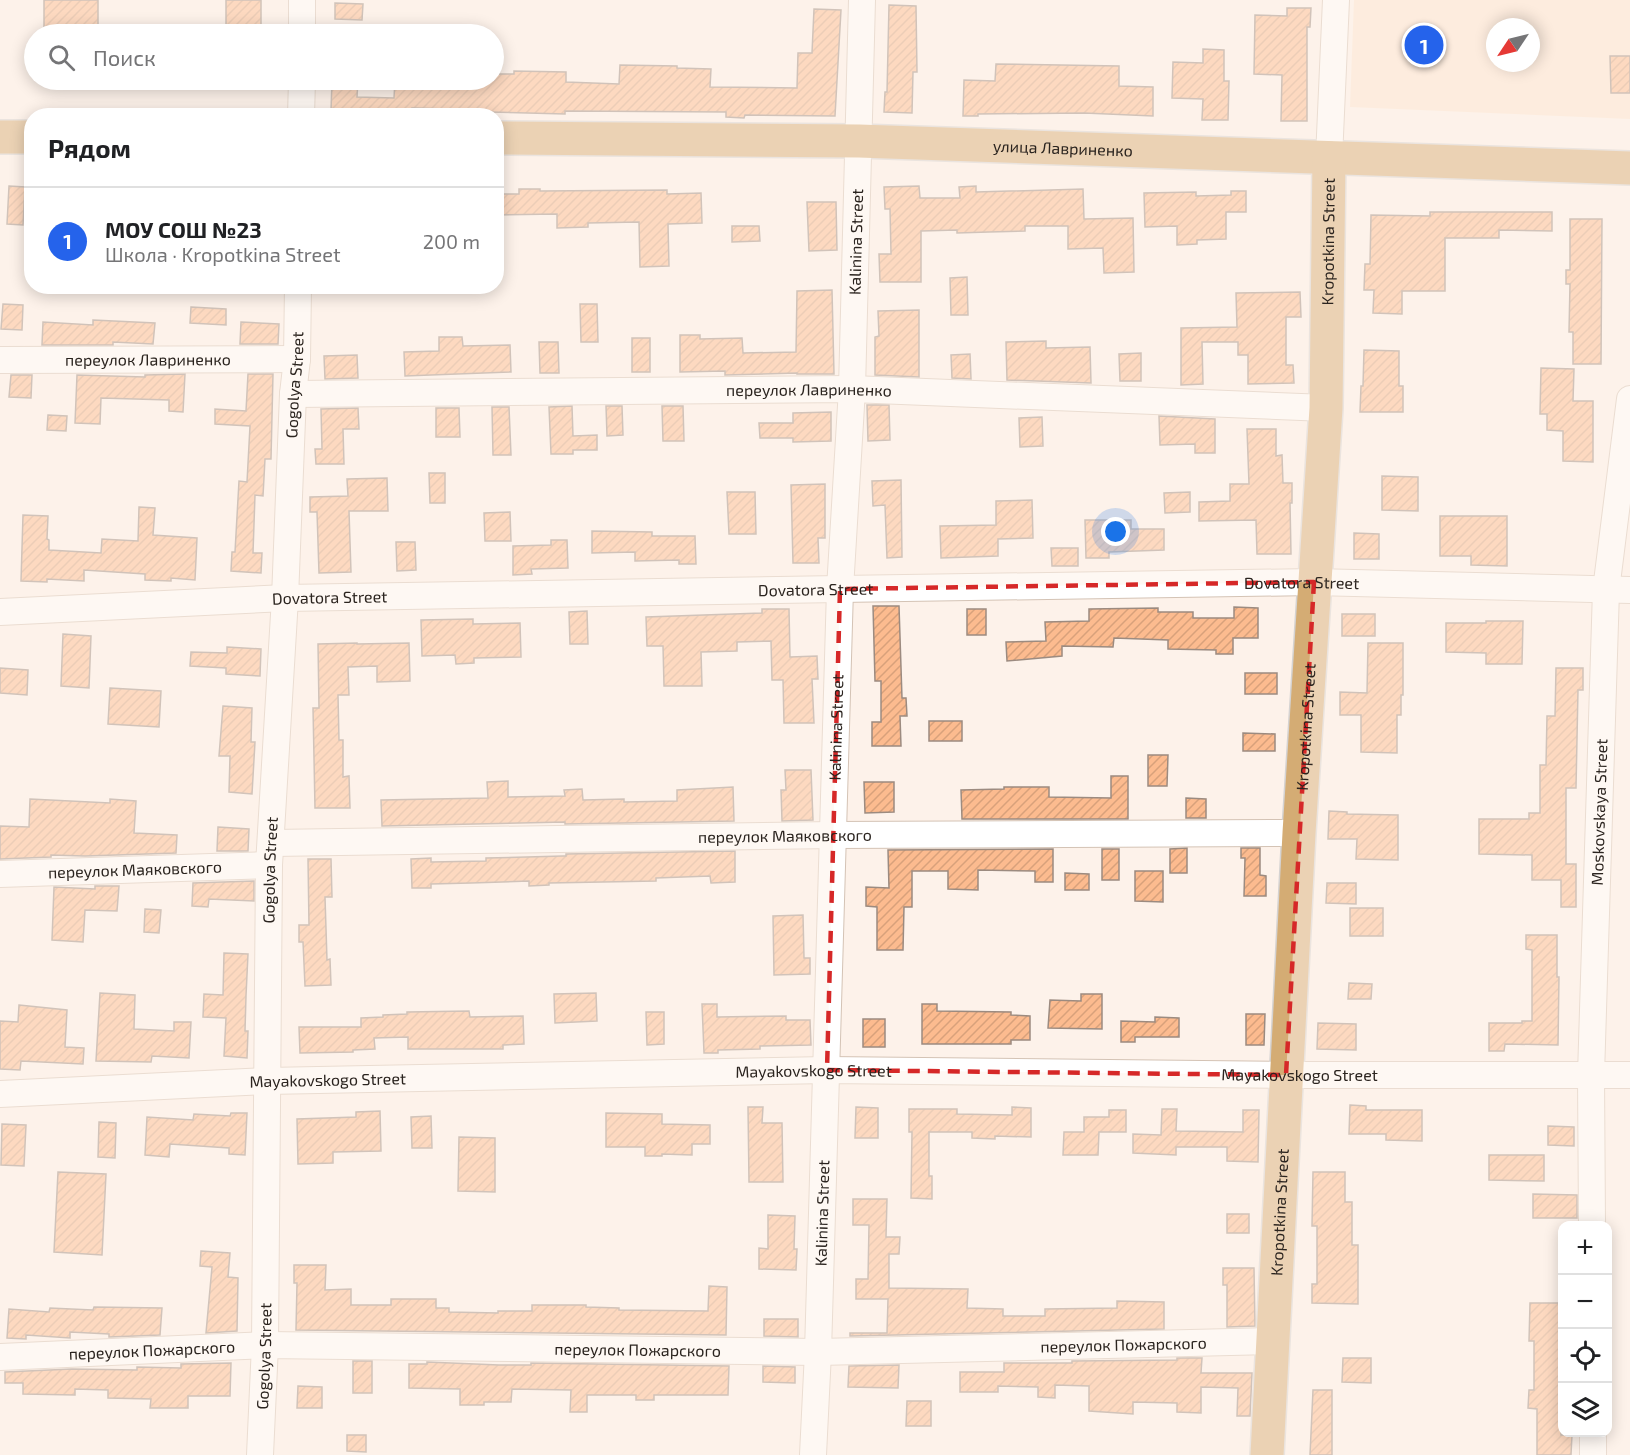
<!DOCTYPE html>
<html lang="ru">
<meta charset="utf-8">
<style>
:root{--surface:#fff;--page:#f6f6f6;--text:#202124;--muted:#757577;--line:#e0e0e0;--accent:#2563eb}
body{margin:0;font-family:"Exo 2",sans-serif;background:var(--page);color:var(--text)}
.controls{position:absolute;right:18px;bottom:18px;display:grid;overflow:hidden;border-radius:12px;box-shadow:0 3px 15px #0003}
.controls button{width:54px;height:54px;display:grid;place-items:center;padding:0;border:0;border-bottom:2px solid var(--line);background:var(--surface);color:var(--text);font:30px sans-serif}
.compass{position:absolute;left:1486px;top:18px;width:54px;height:54px;border-radius:50%;background:var(--surface);box-shadow:0 3px 15px #0003;rotate:235deg}
.you{position:absolute;left:1116px;top:532px;width:21px;height:21px;margin:-15px;border:4px solid #fff;border-radius:50%;background:#1a73e8;box-shadow:0 0 0 9px #1a73e833}
.badge{display:grid;place-items:center;width:39px;height:39px;border-radius:50%;background:var(--accent);color:#fff;font-size:20px;font-weight:700}
.pin{position:absolute;translate:-50% -50%;border:3px solid #fff;box-shadow:0 2px 6px #0006}
.list{margin:0;padding:0;list-style:none}
h2{display:flex;justify-content:space-between;align-items:center;height:78px;margin:0;padding:0 24px;font-size:26px}
h2 small{font-size:20px;font-weight:400;color:var(--muted)}
.list li{display:grid;grid-template-columns:39px 1fr auto;gap:18px;align-items:center;box-sizing:border-box;height:108px;padding:0 24px;border-top:2px solid var(--line)}
.list b{display:block;font-size:22px;white-space:nowrap}
.list p{margin:0;font-size:20px;white-space:nowrap;color:var(--muted)}
.list em{font-size:20px;font-style:normal;color:var(--muted)}
.icon{flex:none;width:33px;height:33px;fill:none;stroke:currentColor;stroke-width:2;stroke-linecap:round;stroke-linejoin:round}
.map{position:relative;flex:none;width:1630px;height:1455px;overflow:hidden}
.search{position:absolute;background:var(--surface);box-shadow:0 3px 15px #0003;left:24px;top:24px;width:480px;height:66px;display:flex;align-items:center;gap:15px;box-sizing:border-box;padding:0 21px;border-radius:33px;color:var(--muted);font-size:22px}
.panel{position:absolute;background:var(--surface);box-shadow:0 3px 15px #0003;left:24px;top:108px;width:480px;height:186px;border-radius:24px}
.map>svg:first-child{display:block}
.built{fill:#fde5d1;fill-rule:evenodd}
.building{fill:url(#building-hatch);stroke:#9c8b80;stroke-width:1.5}
.lines{fill:none;stroke-linecap:round;stroke-linejoin:round}
.minor-casing{stroke:#d4c3b5;stroke-width:28}
.major-casing{stroke:#d5d3d2;stroke-width:36}
.minor{stroke:#fff;stroke-width:26}
.major{stroke:#d4ac74;stroke-width:33}
.marked{fill:none;stroke:#d62828;stroke-width:4.5;stroke-dasharray:12 8;stroke-linejoin:round}
.labels{text-anchor:middle;stroke-width:4.5;stroke-linejoin:round;paint-order:stroke}
.street-label{font-size:16px;fill:#2b241f;stroke:#fff}
</style>
<div class="map">
<svg width="1630" height="1455" viewBox="0 0 1630 1455">
<defs>
<pattern id="building-hatch" width="6" height="6" patternUnits="userSpaceOnUse" patternTransform="scale(1.5)"><rect width="6" height="6" fill="#fcbb8f"/><path d="M-1 1l2-2M0 6l6-6M5 7l2-2" fill="none" stroke="#d8a17b"/></pattern>
</defs>
<rect width="100%" height="100%" fill="#fdf2ea"/>
<path class="built" d="M1354,0H1630V119L1350,107ZM1495,27H1531V63H1495Z"/>
<g class="building">
<rect x="44" y="0" width="54" height="34"/>
<rect x="226" y="0" width="35" height="34"/>
<path d="M335,3L363,4L362,20L335,19Z"/>
<path d="M889,5L916,6L917,72H913L912,113L884,112L885,92H887Z"/>
<path d="M1287,8H1311L1310,27H1307V121H1281L1282,75L1254,74L1255,15L1287,16Z"/>
<path d="M814,9L841,10L835,116L745,115L744,118L726,117V112L565,111V114L448,111V109L412,108V116H394L363,114V112L331,111L332,80H358L357,97L394,98L395,80H494V74H514V71L566,72V82L619,84L620,65L677,66V68L711,69L710,87L797,88L798,53H812Z"/>
<path d="M1203,49L1224,50V81H1229L1228,120H1202L1203,99L1172,98L1173,62L1203,63Z"/>
<path d="M1610,56H1630V93H1611Z"/>
<path d="M996,64L1119,66V86L1153,87V116L1084,113L978,114V116H963L964,80L995,81Z"/>
<path d="M9,186L25,187L23,225L7,224Z"/>
<path d="M919,186L920,198H960L959,187L976,186V192L1083,189L1084,219L1133,218L1134,272L1104,273L1103,248L1068,249V226H1025V231L989,232L957,233V230L921,231V282H880L879,254H891L890,209H885L884,187Z"/>
<path d="M519,189H540V191L667,190V194L701,193L702,223L668,224L669,266L640,267L639,222L588,223V227L557,228V214L496,215V194H519Z"/>
<path d="M1231,191H1246V212H1226V239L1197,240V244L1177,245V226L1145,227L1144,193L1196,192V196L1231,195Z"/>
<path d="M807,202H836L837,250L809,251Z"/>
<path d="M1430,212H1552V231L1499,230V238H1445V291H1402V314L1373,313L1374,290H1364L1365,264H1370L1371,215L1430,216Z"/>
<path d="M1570,219H1602L1601,364H1573V332H1569L1570,284H1566V270H1570Z"/>
<path d="M732,226H759L760,241L732,242Z"/>
<path d="M967,277L968,315H951L950,278Z"/>
<path d="M832,290L834,374H797V373L725,375V371L680,372V335H700V339L742,338L743,353L796,352L797,291Z"/>
<path d="M1300,292L1301,317H1286V365H1293L1294,383L1248,384V355H1238V342H1202L1203,384L1181,385V328L1237,327L1236,293Z"/>
<path d="M3,304L23,305L22,330L1,329Z"/>
<path d="M580,304H597L598,342H581Z"/>
<path d="M191,307L226,309V325L190,323Z"/>
<path d="M919,310V377L875,375V337L879,336L878,311Z"/>
<path d="M93,320L155,323L153,344L113,342V345H42L43,322L93,325Z"/>
<path d="M241,322L279,324L278,344H240Z"/>
<path d="M439,337H462L463,346L510,345L511,372L405,376L404,352L439,351Z"/>
<rect x="632" y="338" width="18" height="34"/>
<path d="M1046,341V348L1090,347L1091,383L1007,380L1006,342Z"/>
<path d="M539,342H558L559,373H540Z"/>
<path d="M1364,350L1399,351V386H1403V412H1360L1361,386H1363Z"/>
<path d="M1141,353V381H1120L1119,354Z"/>
<path d="M970,354L971,379L952,378L951,355Z"/>
<path d="M357,355L358,378L325,379L324,356Z"/>
<path d="M1541,368L1574,369L1573,401H1593V462L1563,461V431L1547,430V414H1540Z"/>
<path d="M185,374L183,412L169,411V400L101,398L100,424L75,423L77,375L145,377V375Z"/>
<path d="M248,374H273L271,459H265L263,496L255,495L253,553H262L261,573L231,571L232,552H235L239,481L247,482L250,426L215,424V409L246,411Z"/>
<path d="M11,375H32L31,398L9,397Z"/>
<path d="M867,405H889L890,440L868,441Z"/>
<path d="M572,406L573,436L597,435V450H573V454H551L549,407Z"/>
<path d="M606,406H622L623,435L607,436Z"/>
<path d="M662,406H683L684,441H663Z"/>
<path d="M492,407H509L511,455H493Z"/>
<path d="M358,408L359,429H343L344,464H316L315,449H322L321,409Z"/>
<path d="M436,408H459L460,437H436Z"/>
<path d="M831,412V441L793,442V438H760L759,423H793V413Z"/>
<path d="M48,415L67,416L66,431L47,430Z"/>
<path d="M1159,416L1215,419V453H1195V444L1160,445Z"/>
<path d="M1042,417L1043,446L1020,447L1019,418Z"/>
<path d="M1247,429H1276V456L1282,455L1283,483H1292V503H1290L1291,554H1257L1256,520L1199,521V502L1230,501V484H1249Z"/>
<path d="M429,473H445V503H430Z"/>
<path d="M1382,476L1418,477V511L1382,510Z"/>
<path d="M387,478L388,511H349L351,572L319,573L317,512H310V497L348,496L347,479Z"/>
<path d="M901,480L902,557L887,558L885,505L873,506L872,481Z"/>
<path d="M825,484V538H818L819,563H793L791,485Z"/>
<path d="M727,492H755L756,534H729Z"/>
<path d="M1190,492V512L1165,513L1164,493Z"/>
<path d="M1032,500L1033,538L998,539V556L941,558L940,526L996,525V501Z"/>
<path d="M139,507L155,508L153,535L197,538L195,580L171,578V581L145,580V574L84,570V581L47,579V582L21,581L23,515L48,516L47,539L49,540V550L101,553L102,539L138,541Z"/>
<path d="M510,512L511,541H485L484,513Z"/>
<path d="M1440,516H1507V566L1471,565V556H1440Z"/>
<path d="M1085,520H1131V529H1164V550L1109,552V558H1086Z"/>
<path d="M592,531L652,532V536H695L696,564H679V560L635,561V552L592,553Z"/>
<path d="M1354,533L1379,534V559H1354Z"/>
<path d="M551,540H567L568,568L531,569L532,574L513,575V546L551,545Z"/>
<path d="M396,542H415L416,570L397,571Z"/>
<path d="M1051,548H1078V566H1052Z"/>
<path d="M873,606H899L902,698H906L907,716H900L901,746H872V722H881V681H875Z"/>
<path d="M1234,607L1258,608V638H1233V654H1216V650L1168,649V640L1114,638L1113,647L1062,646V656L1007,661L1006,642L1046,641L1045,622L1089,621V609L1158,608V612H1193V618H1234Z"/>
<path d="M762,609H789L790,657L817,656L818,679H812L814,723H784L783,680H772L771,641L737,642V651L701,652L702,686H664L663,646H647L646,617L762,613Z"/>
<rect x="967" y="609" width="19" height="26"/>
<path d="M587,611L588,644H570L569,612Z"/>
<rect x="1342" y="614" width="33" height="22"/>
<path d="M473,619V624L520,623L521,657L474,658V663L456,664L455,655L422,656L421,620Z"/>
<path d="M1486,621H1523L1522,664H1486V653L1446,652V623H1486Z"/>
<path d="M63,634L91,636L89,688L61,686Z"/>
<path d="M357,643V644L409,643L410,681L377,682V666L348,667L349,695H338L339,740H343V777L349,776L350,808H315L313,708H319L318,644Z"/>
<path d="M1368,643H1403V695H1401V715H1397V753L1361,752V715H1340V692L1367,693Z"/>
<path d="M227,647L261,649L260,676L226,674V668L190,666L191,652L227,653Z"/>
<path d="M0,668L28,670L27,695L0,693Z"/>
<path d="M1556,668H1583V690H1578L1576,788H1566V864H1576V907H1561V880H1532V855L1479,854V819H1529V813H1540V765H1546L1547,716H1555Z"/>
<rect x="1245" y="673" width="32" height="21"/>
<path d="M110,688L161,691L159,727L108,724Z"/>
<path d="M223,706L252,708L251,742H255L252,794L229,792L230,756H219Z"/>
<rect x="929" y="721" width="33" height="20"/>
<path d="M1243,733L1275,734V751H1243Z"/>
<path d="M1148,755H1168L1167,786H1148Z"/>
<path d="M785,770H811L813,820L782,821L781,790H786Z"/>
<path d="M1111,776H1128V819H962L961,790L1004,789V787H1049V797L1111,798Z"/>
<path d="M508,781V797L565,796L564,790L582,789L583,800L624,799V802L677,801V790L733,787L734,821L565,824V822L382,826L381,800L488,798L487,782Z"/>
<path d="M864,782H894V812L865,813Z"/>
<path d="M1186,798L1206,799V818H1186Z"/>
<path d="M30,799L110,803V799L136,801L134,833L177,835L176,853L85,856L51,855V857L0,859V826L29,827Z"/>
<path d="M1329,811L1347,812V814L1398,815V860L1356,859L1357,839H1328Z"/>
<path d="M218,827L249,829L248,851H217Z"/>
<path d="M1187,848V873H1170V849Z"/>
<path d="M1241,848H1260V875L1266,876V896H1244L1245,858H1241Z"/>
<path d="M1053,849V882H1035V871L978,870V890L948,889V871H912V907H904L903,950H877V907L866,906V887L889,888L888,850Z"/>
<rect x="1102" y="849" width="17" height="31"/>
<path d="M735,851V882L711,883L710,876L656,878V881L549,883V885L529,886V881L471,883L431,884V888H412L411,859L431,858V862L486,861V858L563,856H566V854Z"/>
<path d="M308,859H331L332,897H325L327,960L330,959L331,985L305,986L303,942H299V925H309Z"/>
<path d="M1135,871H1163V902L1135,901Z"/>
<path d="M1065,873L1089,874V890H1065Z"/>
<path d="M254,881V901L209,899L208,907L192,906L193,883Z"/>
<path d="M1327,883H1356V904L1326,903Z"/>
<path d="M95,886H119L117,911L85,910L83,942L52,940L54,887L95,889Z"/>
<rect x="1350" y="908" width="33" height="28"/>
<path d="M145,909L161,910L159,933L144,932Z"/>
<path d="M803,915L804,958H810V974L774,975L773,916Z"/>
<path d="M1526,935H1557V977H1559L1558,1045L1505,1044L1504,1051H1489V1023H1522V1021H1532V950L1526,949Z"/>
<path d="M224,953L248,954L246,996L245,1031H248L247,1058L224,1056L226,1018L203,1017L204,994L223,995Z"/>
<path d="M1349,983L1372,984L1371,999H1348Z"/>
<path d="M100,993L135,995L134,1029L174,1031V1022H191L189,1058L152,1056L151,1062L96,1061Z"/>
<path d="M596,993L597,1021L555,1023L554,994Z"/>
<path d="M1081,994H1102V1029L1048,1028L1050,1000L1081,1001Z"/>
<path d="M702,1004H717V1017L786,1016V1020H810L811,1045L760,1046V1049L718,1050V1053H704Z"/>
<path d="M922,1004H937V1011L1011,1012V1015L1030,1016V1040H1011V1044H922Z"/>
<path d="M19,1005L67,1010L65,1047L84,1048L83,1064L21,1061L20,1070L0,1069V1021L18,1022Z"/>
<path d="M469,1011L470,1017L523,1016L524,1044L503,1045V1049H408V1037L374,1038L375,1049L353,1050V1052L300,1053L299,1027H361V1018L383,1017V1015L407,1014V1012Z"/>
<path d="M646,1012H664V1044L647,1045Z"/>
<path d="M1246,1014H1265L1264,1045H1246Z"/>
<path d="M1155,1017L1179,1018V1037H1135V1042H1121V1021L1155,1022Z"/>
<rect x="863" y="1019" width="22" height="28"/>
<path d="M1318,1023L1356,1024V1050L1317,1049Z"/>
<path d="M1350,1105L1366,1106V1110H1422V1141L1386,1140V1134H1349Z"/>
<path d="M748,1107H763L762,1123H782L783,1182H749Z"/>
<path d="M856,1107L878,1108V1138H855Z"/>
<path d="M1012,1107L1031,1108V1137L995,1136V1139L972,1138V1132H929V1176H932V1199L911,1198L912,1132H909V1109H957V1114L1012,1115Z"/>
<path d="M1162,1109H1177L1176,1131L1243,1132V1110H1259L1258,1162L1227,1161V1147H1176V1155L1133,1153V1134L1161,1135Z"/>
<path d="M1109,1110H1126V1132H1099L1098,1155H1063L1064,1132H1084V1117H1109Z"/>
<path d="M380,1111L381,1151L333,1152V1163L298,1164L297,1119L356,1117V1112Z"/>
<path d="M231,1113H247L245,1155L229,1154V1148L170,1144L169,1157L145,1155L147,1117L193,1120L194,1114L230,1116Z"/>
<path d="M606,1113L662,1114V1124L710,1125V1144H692V1155L662,1154V1156H645V1147H606Z"/>
<path d="M431,1116L432,1148H412L411,1117Z"/>
<path d="M99,1122L116,1123L115,1158L98,1157Z"/>
<path d="M2,1124L26,1125L24,1166L1,1165Z"/>
<path d="M1548,1126L1574,1127V1146L1548,1145Z"/>
<path d="M459,1137L495,1138V1192L458,1191Z"/>
<path d="M1489,1155H1544V1181L1489,1180Z"/>
<path d="M58,1172L106,1174L102,1255L54,1252Z"/>
<path d="M1313,1172H1345V1202H1352V1245H1358V1304L1312,1303V1284H1317V1226H1312Z"/>
<path d="M1533,1194L1577,1195V1218H1533Z"/>
<path d="M853,1199H887L886,1237H900L899,1254H889V1288L968,1289L967,1308L1003,1309V1316H1045V1309L1117,1308V1301L1164,1302V1329L850,1336V1333H887L888,1299H856V1279H868L869,1225H853Z"/>
<rect x="1227" y="1214" width="22" height="19"/>
<path d="M768,1215L795,1216L794,1249H797L796,1270L759,1269V1248L768,1249Z"/>
<path d="M201,1251L230,1253L228,1277L238,1278L237,1331L206,1333L212,1267L200,1266Z"/>
<path d="M294,1265H326L325,1290L351,1289V1305H391V1299H436V1308H449V1312L498,1313V1311H532V1305H586V1307L619,1308V1310L708,1311L709,1286L727,1287L726,1335L296,1330L297,1283H294Z"/>
<path d="M1223,1268H1254L1255,1326L1227,1327V1285H1223Z"/>
<path d="M1530,1303H1563L1561,1435H1572L1571,1455H1537V1409L1528,1408L1529,1390H1534V1341H1529Z"/>
<path d="M94,1307L162,1308L160,1335L109,1337V1334L70,1332V1338L26,1335V1339L7,1338L9,1309L49,1312L50,1308L93,1310Z"/>
<path d="M764,1319H798V1337L764,1336Z"/>
<path d="M1177,1358H1202L1201,1373H1252L1250,1416H1237L1238,1388L1201,1387V1413L1177,1412V1403L1133,1402V1414L1089,1411V1386L1055,1385V1398L1038,1397V1387L998,1386V1392H960V1372H1004V1363H1072V1361L1177,1360Z"/>
<path d="M1343,1358H1371V1383L1342,1382Z"/>
<rect x="353" y="1361" width="19" height="32"/>
<path d="M427,1362L499,1365H531V1363L729,1366L728,1395H654V1400H636V1395H587V1412H570L571,1390L512,1389L511,1402H484V1405H460V1389L409,1388V1364H427Z"/>
<path d="M231,1363L230,1396H188V1408H150L151,1399L108,1398V1390L75,1389V1395L23,1394V1383H5V1372L72,1369L137,1370V1367L181,1368V1364Z"/>
<path d="M899,1365L898,1388L848,1387L849,1366Z"/>
<path d="M763,1366L795,1367V1383L763,1382Z"/>
<path d="M298,1386L322,1387V1408H297Z"/>
<path d="M1313,1390H1332V1455H1310Z"/>
<path d="M907,1401H931V1426H906Z"/>
<path d="M347,1435H366V1452L347,1451Z"/>
</g>
<g class="lines">
<g class="minor-casing">
<g id="minor">
<path d="M302,34V0"/>
<path d="M301,116L302,80"/>
<path d="M1329,158L1336,0"/>
<path id="s1" d="M0,360L297,359"/>
<path id="s2" d="M293,394L852,389L1326,408"/>
<path id="s3" d="M0,612L285,598L840,589L1314,582L1630,590"/>
<path id="s4" d="M272,843L834,835L1299,833"/>
<path id="s5" d="M0,874L269,865"/>
<path id="s6" d="M0,1094L267,1081L827,1070L1286,1075H1630"/>
<path id="s7" d="M1592,1226L1591,1075L1606,590L1630,399"/>
<path id="s8" d="M0,1357L265,1345L818,1352L1273,1341"/>
<path d="M1593,1432V1455"/>
<path id="s9" d="M260,1455L265,1345L269,865L285,598L293,394L297,359L298,286"/>
<path id="s10" d="M813,1455L818,1352L840,589L852,389L862,0"/>
</g>
</g>
<g class="major-casing">
<g id="major">
<path d="M0,137H32"/>
<path id="s11" d="M496,138L859,141L1630,168"/>
<path id="s12" d="M1267,1455L1299,833L1326,408L1329,158"/>
</g>
</g>
<use href="#minor" class="minor"/>
<use href="#major" class="major"/>
</g>
<path d="M0 0H1630V1455H0ZM1314,582L1286,1075L827,1070L840,589Z" fill="#fdf2ea" fill-opacity=".55" fill-rule="evenodd"/>
<path class="marked" d="M1314,582L1286,1075L827,1070L840,589Z"/>
<g class="labels">
<g class="street-label">
<text dy="6" stroke="none"><textPath href="#s11" startOffset="567">улица Лавриненко</textPath></text>
<text dy="6" stroke="none"><textPath href="#s10" startOffset="1214">Kalinina Street</textPath></text>
<text dy="6" stroke="none"><textPath href="#s12" startOffset="1215">Kropotkina Street</textPath></text>
<text dy="6" stroke="none"><textPath href="#s1" startOffset="148">переулок Лавриненко</textPath></text>
<text dy="6" stroke="none"><textPath href="#s9" startOffset="1071">Gogolya Street</textPath></text>
<text dy="6" stroke="none"><textPath href="#s2" startOffset="516">переулок Лавриненко</textPath></text>
<text dy="6" stroke="none"><textPath href="#s3" startOffset="1302">Dovatora Street</textPath></text>
<text dy="6" stroke="none"><textPath href="#s3" startOffset="816">Dovatora Street</textPath></text>
<text dy="6" stroke="none"><textPath href="#s3" startOffset="330">Dovatora Street</textPath></text>
<text dy="6" stroke="none"><textPath href="#s10" startOffset="728">Kalinina Street</textPath></text>
<text dy="6" stroke="none"><textPath href="#s12" startOffset="729">Kropotkina Street</textPath></text>
<text dy="6" stroke="none"><textPath href="#s7" startOffset="414">Moskovskaya Street</textPath></text>
<text dy="6" stroke="none"><textPath href="#s4" startOffset="513">переулок Маяковского</textPath></text>
<text dy="6" stroke="none"><textPath href="#s5" startOffset="135">переулок Маяковского</textPath></text>
<text dy="6" stroke="none"><textPath href="#s9" startOffset="585">Gogolya Street</textPath></text>
<text dy="6" stroke="none"><textPath href="#s6" startOffset="814">Mayakovskogo Street</textPath></text>
<text dy="6" stroke="none"><textPath href="#s6" startOffset="1300">Mayakovskogo Street</textPath></text>
<text dy="6" stroke="none"><textPath href="#s6" startOffset="328">Mayakovskogo Street</textPath></text>
<text dy="6" stroke="none"><textPath href="#s10" startOffset="242">Kalinina Street</textPath></text>
<text dy="6" stroke="none"><textPath href="#s12" startOffset="243">Kropotkina Street</textPath></text>
<text dy="6" stroke="none"><textPath href="#s8" startOffset="1124">переулок Пожарского</textPath></text>
<text dy="6" stroke="none"><textPath href="#s8" startOffset="152">переулок Пожарского</textPath></text>
<text dy="6" stroke="none"><textPath href="#s8" startOffset="638">переулок Пожарского</textPath></text>
<text dy="6" stroke="none"><textPath href="#s9" startOffset="99">Gogolya Street</textPath></text>
</g>
</g>
</svg>
<div class="controls">
<button>+</button>
<button>−</button>
<button><svg class="icon" aria-label="locate" viewBox="0 0 24 24"><circle cx="12" cy="12" r="6"/><path d="M12 2v4M12 18v4M2 12h4M18 12h4"/></svg></button>
<button><svg class="icon" aria-label="layers" viewBox="0 0 24 24"><path d="M12 4l9 5-9 5-9-5zM3 14l9 5 9-5"/></svg></button>
</div>
<svg class="compass" viewBox="-18 -18 36 36"><path d="M0-13l5 13h-10z" fill="#e53935"/><path d="M0 13l5-13h-10z" fill="#757577"/></svg>
<div class="you"></div>
<div class="pin badge" style="left:1424px;top:45px">1</div>
<div class="search"><svg class="icon" aria-label="search" viewBox="0 0 24 24"><circle cx="10" cy="10" r="6"/><path d="M15 15l6 6"/></svg>Поиск</div>
<section class="panel">
<h2>Рядом<small></small></h2>
<ul class="list">
<li><span class="badge">1</span><div><b>МОУ СОШ №23</b><p>Школа · Kropotkina Street</p></div><em>200 m</em></li>
</ul>
</section>
</div>
